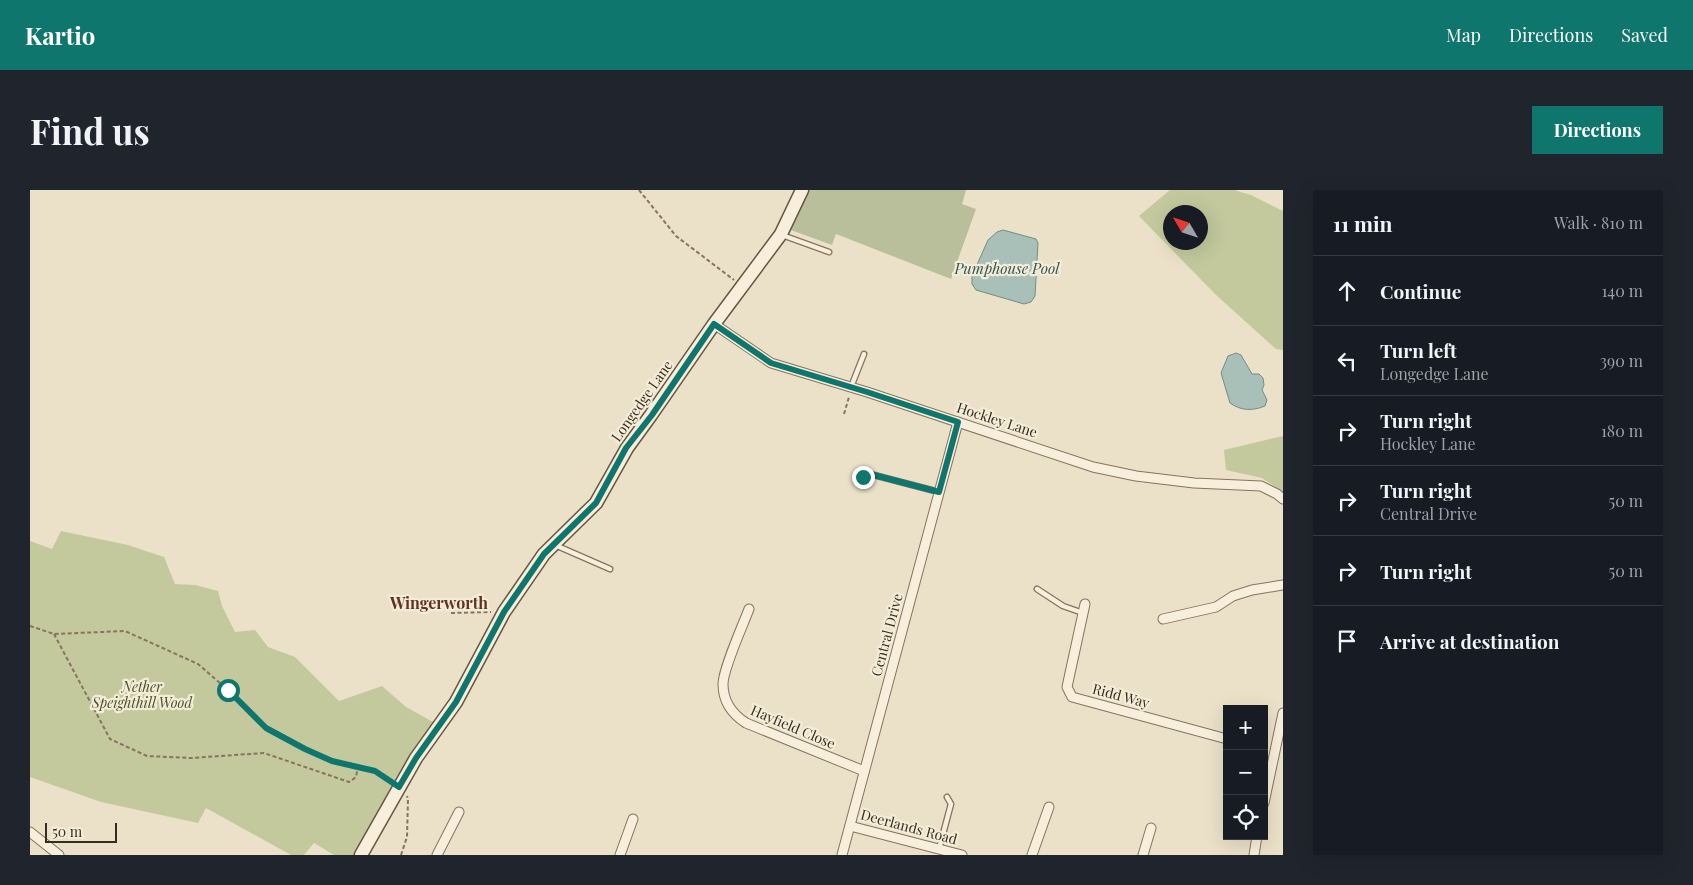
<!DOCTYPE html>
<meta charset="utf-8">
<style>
:root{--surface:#171b24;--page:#20242c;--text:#f1f3f6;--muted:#9ea1a6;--line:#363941;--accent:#0f766e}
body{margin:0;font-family:"Playfair Display",serif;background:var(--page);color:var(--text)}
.controls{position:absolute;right:15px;bottom:15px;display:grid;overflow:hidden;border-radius:0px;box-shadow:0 5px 20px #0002}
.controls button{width:45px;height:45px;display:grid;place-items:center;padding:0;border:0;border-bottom:1px solid var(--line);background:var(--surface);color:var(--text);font:25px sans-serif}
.compass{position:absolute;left:1133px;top:15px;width:45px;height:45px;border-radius:50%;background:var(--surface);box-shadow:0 5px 20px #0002;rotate:309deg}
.scale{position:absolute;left:15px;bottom:12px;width:72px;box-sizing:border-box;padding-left:5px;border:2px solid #382c21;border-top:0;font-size:14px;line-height:18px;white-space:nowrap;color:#382c21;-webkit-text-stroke:4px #f3ecd7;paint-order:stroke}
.stop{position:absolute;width:15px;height:15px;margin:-11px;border:4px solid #0f766e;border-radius:50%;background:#fff}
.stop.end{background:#0f766e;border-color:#fff;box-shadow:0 1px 5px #0008}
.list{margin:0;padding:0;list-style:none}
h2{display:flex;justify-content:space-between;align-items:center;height:65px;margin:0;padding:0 20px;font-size:21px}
h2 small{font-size:16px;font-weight:400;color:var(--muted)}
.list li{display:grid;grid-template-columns:32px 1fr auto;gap:15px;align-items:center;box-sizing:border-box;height:70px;padding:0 20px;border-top:1px solid var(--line)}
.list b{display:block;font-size:19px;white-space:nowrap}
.list p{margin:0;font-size:16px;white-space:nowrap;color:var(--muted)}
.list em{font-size:16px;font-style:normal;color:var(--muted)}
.icon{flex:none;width:28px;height:28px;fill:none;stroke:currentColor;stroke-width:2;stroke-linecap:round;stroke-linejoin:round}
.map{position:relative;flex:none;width:1253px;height:665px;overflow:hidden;border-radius:0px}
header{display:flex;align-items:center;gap:30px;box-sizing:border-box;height:70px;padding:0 25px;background:var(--accent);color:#fff}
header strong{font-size:24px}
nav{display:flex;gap:28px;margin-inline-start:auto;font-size:18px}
.intro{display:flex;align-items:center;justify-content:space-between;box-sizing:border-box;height:120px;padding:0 30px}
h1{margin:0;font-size:35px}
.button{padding:12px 22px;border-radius:0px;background:var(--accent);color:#fff;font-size:18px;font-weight:700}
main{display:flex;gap:30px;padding:0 30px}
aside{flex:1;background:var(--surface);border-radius:0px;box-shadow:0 5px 20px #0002}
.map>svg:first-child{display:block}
.green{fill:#c3c99d;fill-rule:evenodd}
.cemetery{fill:#babf9b}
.water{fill:#a9c0b9;stroke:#708e87}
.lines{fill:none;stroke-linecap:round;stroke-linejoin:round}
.lane-casing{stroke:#86745e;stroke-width:7}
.street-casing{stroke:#86745e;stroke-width:11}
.secondary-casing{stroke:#685541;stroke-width:15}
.path{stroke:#86745e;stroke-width:2;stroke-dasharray:4 2.5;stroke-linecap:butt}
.lane{stroke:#f7efdb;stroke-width:4.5}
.street{stroke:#f7efdb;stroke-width:9}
.secondary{stroke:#f7efdb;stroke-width:12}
.route{stroke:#0f766e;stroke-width:6}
.labels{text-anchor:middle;stroke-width:4.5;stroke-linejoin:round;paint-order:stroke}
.street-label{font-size:14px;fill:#382c21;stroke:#f3ecd7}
.park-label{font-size:14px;font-style:italic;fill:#485329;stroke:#f3ecd7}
.water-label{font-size:15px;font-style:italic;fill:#315654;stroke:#f3ecd7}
.quarter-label{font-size:16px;font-weight:bold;fill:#613123;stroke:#f3ecd7}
</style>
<header>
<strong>Kartio</strong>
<nav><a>Map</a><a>Directions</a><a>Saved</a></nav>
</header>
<div class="intro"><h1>Find us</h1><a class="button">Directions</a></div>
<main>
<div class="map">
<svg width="1253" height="665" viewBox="0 0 1253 665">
<rect width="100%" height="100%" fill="#ebe1c8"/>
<g class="green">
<path d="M1140,0H1204L1221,5L1253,21V160L1246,159L1185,104L1109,26ZM1140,22H1170V52H1140Z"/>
<path d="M1253,246V302L1232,288L1196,280L1194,260Z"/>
<path d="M31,341L98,355L134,367L145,394L165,395L188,401L192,416L205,442L225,440L238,457L265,467L309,511L352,496L376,517L405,533L380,565L324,665H304L284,653L274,665H261L176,618L168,633L71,612L0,587V351L22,359Z"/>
</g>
<path class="cemetery" d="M779,0H936L932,14L946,19L921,89L806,44L802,55L758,39Z"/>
<g class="water">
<path d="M973,40L1006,49L1008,53L1005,106L1001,112L994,114L946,100L942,94V86L958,50L967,42Z"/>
<path d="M1206,163L1211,165L1222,184H1229L1233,188L1234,195L1232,200L1237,210L1235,216C1223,221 1211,221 1200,213L1191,183L1198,166Z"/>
</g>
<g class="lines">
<g class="lane-casing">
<g id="lane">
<path d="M752,45L799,62"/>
<path d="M821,197L834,164"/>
<path d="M833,287L840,284L909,302"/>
<path d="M525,355L580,379"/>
<path d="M1007,399L1033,416L1053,423"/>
<path d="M909,659L921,614L917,607"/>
</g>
</g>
<g class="street-casing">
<g id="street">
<path d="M684,134L741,173L837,202L1063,277L1106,286L1164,293L1231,296L1247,304L1253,309"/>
<path d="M1055,414L1037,497L1042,507L1197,549"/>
<path d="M719,419C713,435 693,479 693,494C693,511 702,524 716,533L834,581"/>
<path d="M1133,429L1186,417L1203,406L1222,400L1253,395"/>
<path d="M1234,613L1253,523"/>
<path d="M820,636L932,665"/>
<path d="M0,642L29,665"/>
<path d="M407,665L429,622"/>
<path d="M590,665L603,629"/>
<path d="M812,665L928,232"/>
<path d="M1002,665L1019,617"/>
<path d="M1113,665L1121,638"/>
<path d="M1224,665L1227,646"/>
</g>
</g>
<g class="secondary-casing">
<path id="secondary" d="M331,665L386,568L426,512L474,422L514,364L566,313L597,258L621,225L684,134L751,44L772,0"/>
</g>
<g class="path">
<path d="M609,0L646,46L704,90"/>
<path d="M814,224L819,207"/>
<path d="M421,423L461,422"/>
<path d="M0,436L24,444L95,441L168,474L198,500L237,538L275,559L302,571L345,581L361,591"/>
<path d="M24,444L80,549L117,566L161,568L234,563L319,592L326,587L328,576"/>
<path d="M371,665L377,647L378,609L377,606"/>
</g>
<use href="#lane" class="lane"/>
<use href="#street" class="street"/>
<use href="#secondary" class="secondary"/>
</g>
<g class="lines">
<path class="route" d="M198,500L236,538L275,559L302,571L345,581L369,597L386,568L426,512L474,422L514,364L566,313L596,258L622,225L684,134L741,173L837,202L928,232L909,302L840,284L833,287"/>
</g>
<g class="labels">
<g class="street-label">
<text transform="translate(612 211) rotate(-55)" y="5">Longedge Lane</text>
<text transform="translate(967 230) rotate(18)" y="5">Hockley Lane</text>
<text transform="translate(857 445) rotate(-75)" y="5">Central Drive</text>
<text transform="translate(1091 506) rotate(15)" y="5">Ridd Way</text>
<text transform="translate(763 537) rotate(23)" y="5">Hayfield Close</text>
<text transform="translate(879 637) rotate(15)" y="5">Deerlands Road</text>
</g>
<g class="park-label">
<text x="112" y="502">Nether<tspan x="112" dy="16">Speighthill Wood</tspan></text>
</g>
<g class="water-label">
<text x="977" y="84">Pumphouse Pool</text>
</g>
<g class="quarter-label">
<text x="409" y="419">Wingerworth</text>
</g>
</g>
</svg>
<div class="controls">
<button>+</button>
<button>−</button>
<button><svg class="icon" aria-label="locate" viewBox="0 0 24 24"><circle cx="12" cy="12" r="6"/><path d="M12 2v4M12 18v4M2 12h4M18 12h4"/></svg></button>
</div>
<svg class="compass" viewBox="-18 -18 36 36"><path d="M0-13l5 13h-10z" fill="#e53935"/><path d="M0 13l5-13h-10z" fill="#9ea1a6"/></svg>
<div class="scale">50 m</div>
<div class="stop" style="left:198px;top:500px"></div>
<div class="stop end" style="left:833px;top:287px"></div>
</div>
<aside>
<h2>11 min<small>Walk · 810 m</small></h2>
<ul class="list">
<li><svg class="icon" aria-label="ahead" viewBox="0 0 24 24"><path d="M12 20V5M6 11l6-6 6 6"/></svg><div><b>Continue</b></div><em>140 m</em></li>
<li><svg class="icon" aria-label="left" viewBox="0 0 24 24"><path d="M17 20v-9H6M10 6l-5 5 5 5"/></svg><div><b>Turn left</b><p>Longedge Lane</p></div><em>390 m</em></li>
<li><svg class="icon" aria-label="right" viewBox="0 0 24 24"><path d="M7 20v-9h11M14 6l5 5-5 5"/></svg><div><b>Turn right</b><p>Hockley Lane</p></div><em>180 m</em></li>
<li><svg class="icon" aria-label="right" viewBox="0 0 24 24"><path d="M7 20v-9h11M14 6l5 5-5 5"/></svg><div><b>Turn right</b><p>Central Drive</p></div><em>50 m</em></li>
<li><svg class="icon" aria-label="right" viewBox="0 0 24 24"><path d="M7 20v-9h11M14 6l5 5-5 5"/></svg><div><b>Turn right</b></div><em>50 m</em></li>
<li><svg class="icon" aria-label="arrive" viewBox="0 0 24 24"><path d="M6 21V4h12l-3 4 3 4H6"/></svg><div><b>Arrive at destination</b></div></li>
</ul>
</aside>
</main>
